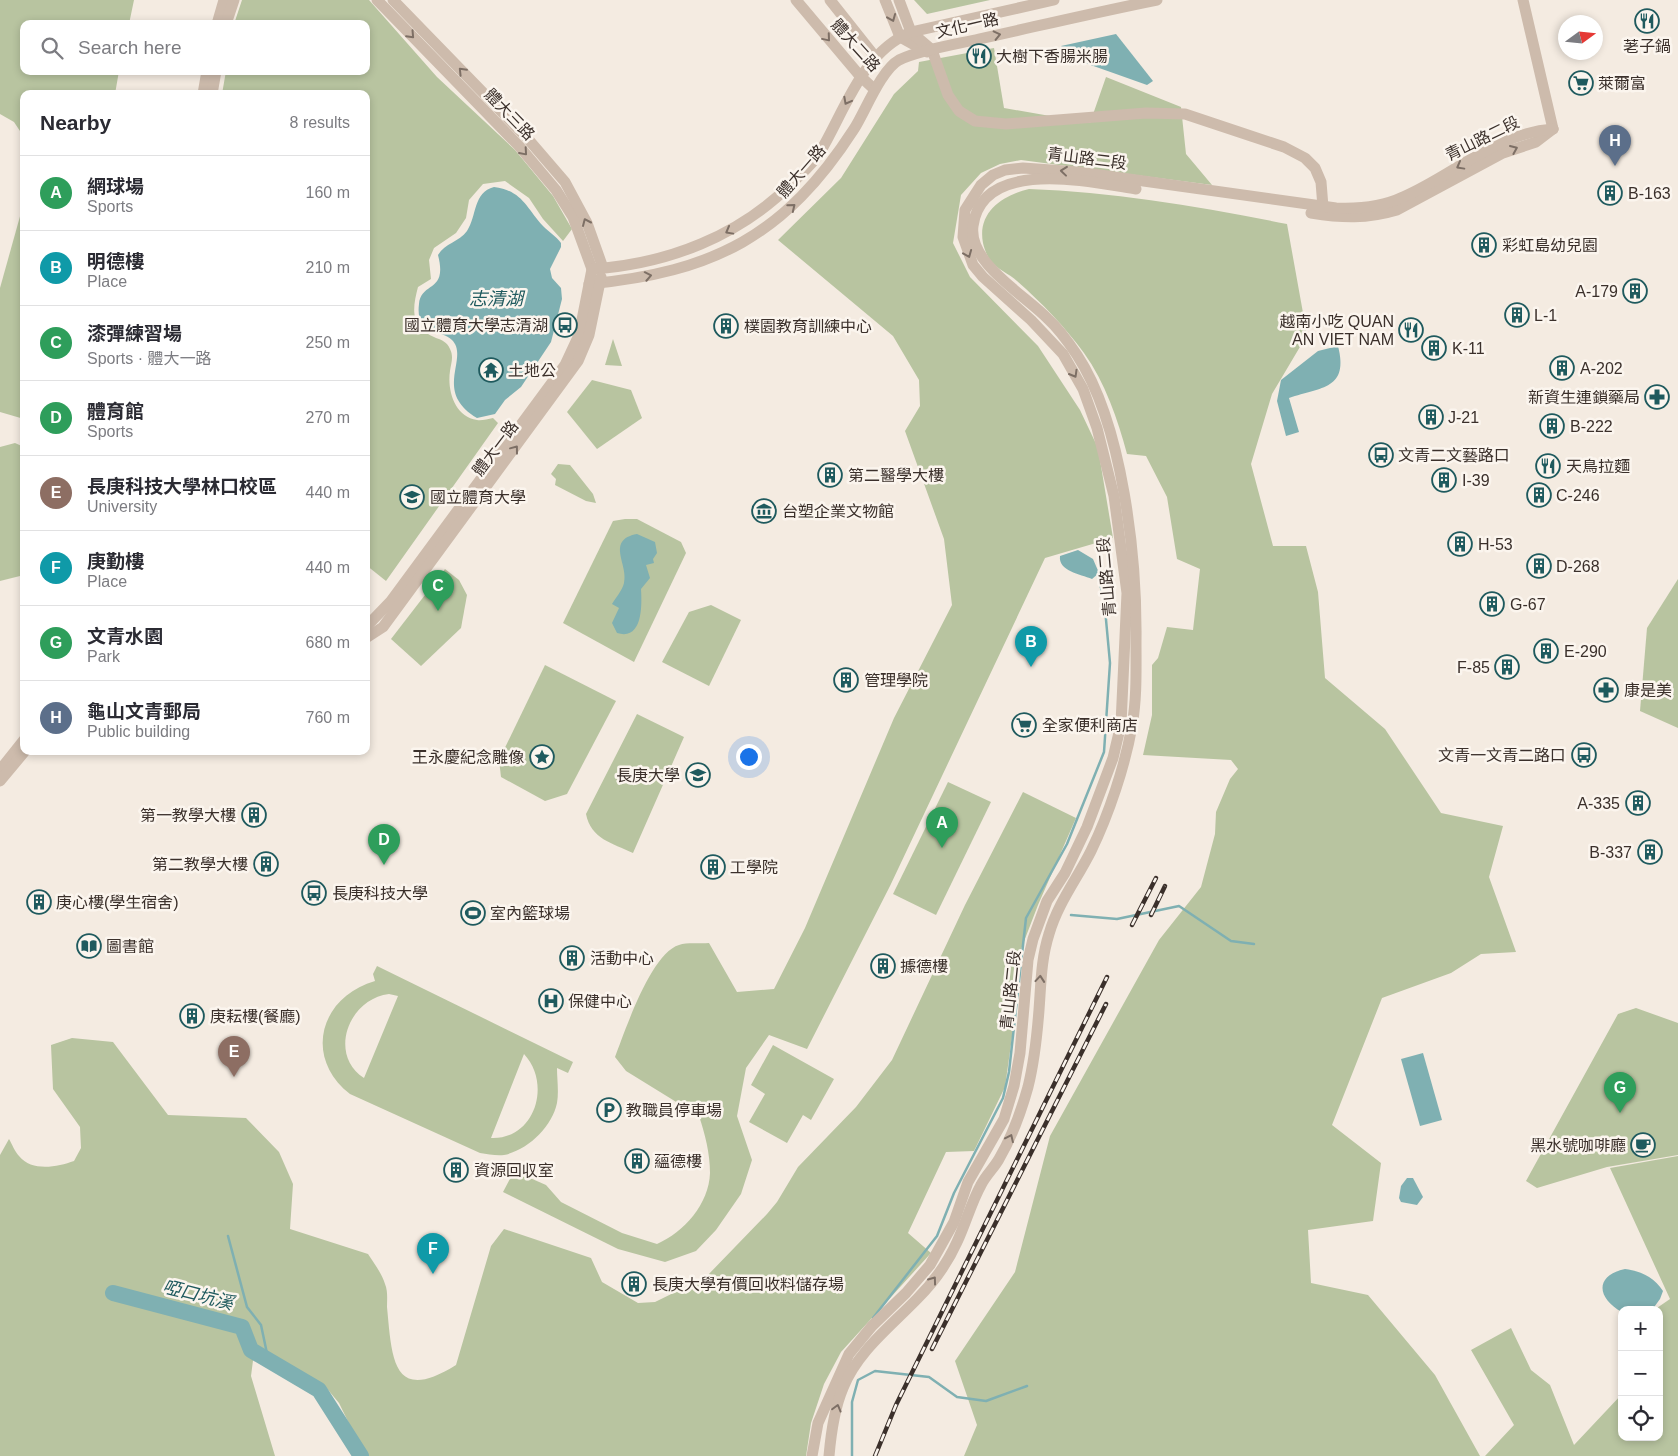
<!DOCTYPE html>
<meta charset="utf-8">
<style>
:root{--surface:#fff;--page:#f7f7f7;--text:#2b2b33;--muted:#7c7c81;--line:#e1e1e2;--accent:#b45309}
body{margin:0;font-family:Arial,"Noto Sans TC",sans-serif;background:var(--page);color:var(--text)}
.controls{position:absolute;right:15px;bottom:15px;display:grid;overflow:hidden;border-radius:10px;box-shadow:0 2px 8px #0003}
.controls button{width:45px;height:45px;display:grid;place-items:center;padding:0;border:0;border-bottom:1px solid var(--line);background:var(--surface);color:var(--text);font:25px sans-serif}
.compass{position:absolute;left:1558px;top:15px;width:45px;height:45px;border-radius:50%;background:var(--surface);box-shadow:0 2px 8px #0003;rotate:75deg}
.you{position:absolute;left:748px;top:756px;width:18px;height:18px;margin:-12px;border:4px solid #fff;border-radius:50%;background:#1a73e8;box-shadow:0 0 0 8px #1a73e833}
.badge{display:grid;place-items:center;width:32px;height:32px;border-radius:50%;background:var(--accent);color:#fff;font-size:16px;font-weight:700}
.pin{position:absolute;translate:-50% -41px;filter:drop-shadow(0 1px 2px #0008)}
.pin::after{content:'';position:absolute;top:26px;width:18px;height:15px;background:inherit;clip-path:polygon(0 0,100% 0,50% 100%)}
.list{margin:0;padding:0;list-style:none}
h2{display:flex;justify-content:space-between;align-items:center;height:65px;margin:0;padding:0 20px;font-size:21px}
h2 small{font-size:16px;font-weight:400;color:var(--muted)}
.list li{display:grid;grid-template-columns:32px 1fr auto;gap:15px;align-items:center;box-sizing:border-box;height:75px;padding:0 20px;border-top:1px solid var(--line)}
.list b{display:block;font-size:19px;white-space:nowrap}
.list p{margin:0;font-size:16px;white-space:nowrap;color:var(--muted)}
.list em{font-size:16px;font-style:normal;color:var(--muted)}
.icon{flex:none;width:28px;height:28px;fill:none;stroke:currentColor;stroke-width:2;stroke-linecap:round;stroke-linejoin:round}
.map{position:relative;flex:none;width:1678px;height:1456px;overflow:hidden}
.search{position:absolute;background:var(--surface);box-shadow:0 2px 8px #0003;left:20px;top:20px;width:350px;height:55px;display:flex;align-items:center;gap:12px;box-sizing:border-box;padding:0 18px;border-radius:10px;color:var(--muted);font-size:19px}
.panel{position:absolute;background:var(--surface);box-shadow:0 2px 8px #0003;left:20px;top:90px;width:350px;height:665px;border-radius:10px}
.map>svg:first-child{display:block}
.green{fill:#b8c4a0;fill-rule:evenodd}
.water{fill:#7fb0b2}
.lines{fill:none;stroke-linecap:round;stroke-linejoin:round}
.stream{stroke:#7fb0b2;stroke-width:2.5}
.river{stroke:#7fb0b2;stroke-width:16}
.tertiary{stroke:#cdbbac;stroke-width:11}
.rail-casing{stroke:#3b302b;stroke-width:4.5}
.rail{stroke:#fbf5ee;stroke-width:2.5;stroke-dasharray:8;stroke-linecap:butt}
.oneway{stroke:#7d6f65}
.labels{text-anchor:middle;stroke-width:5;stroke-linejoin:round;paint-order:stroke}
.street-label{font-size:16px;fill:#3b302b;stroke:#fbf5ee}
.poi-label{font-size:16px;fill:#3b302b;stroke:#fbf5ee;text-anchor:start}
.water-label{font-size:18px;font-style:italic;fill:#1f5a5e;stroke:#fbf5ee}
</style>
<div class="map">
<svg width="1678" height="1456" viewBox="0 0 1678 1456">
<rect width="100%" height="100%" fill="#f4ebe1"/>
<g class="green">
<path d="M0,0H134L129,24H24V71H119L115,94H24V137L14,122L0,114Z"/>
<path d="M242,0H369L437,77L515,150L553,196L572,229L563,241L543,219L529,198L505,181L483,184L469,200L466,218L456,233L434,248L429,260L431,279L418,287C412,310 410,327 436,338C442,340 447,342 450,349C454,357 451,363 450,371C447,391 455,417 477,420C481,421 488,419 493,418L498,423L386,581L366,565V94H222L226,71H366V24H234Z"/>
<path d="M914,0H990L927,14Z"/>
<path d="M994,48L1004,108L1090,123L1106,77L1181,107L1186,154L1212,185L1021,160L1000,164L981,173L961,195L953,243L970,277L1038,346L1080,410L1098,448L1113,538L1045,558L890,886L807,1049L769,1035L746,1068L737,1116L752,1160L741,1194L716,1230L696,1251L665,1262L618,1249L503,1192L514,1171L546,1185L561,1202L622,1233L657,1244C684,1232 709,1204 710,1173C710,1153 705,1134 699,1116L626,1071L615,1057C625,1031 651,953 679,945C687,942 700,944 709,943L737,992L774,989L805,928L894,718L952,605L944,539L905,431L920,406L919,380L893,336L778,240L841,178L894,94L918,71L919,62Z"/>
<path d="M1029,189C1115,192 1202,207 1287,224L1307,335L1272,394L1251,464L1273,546H1306L1318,592L1325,678L1385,729L1441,813L1503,826L1489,877L1516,952L1481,954L1451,973L1382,998L1332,1125L1381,1163L1373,1221L1308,1230L1311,1283L1368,1295L1435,1375L1480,1456H964L977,1425L955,1361L1015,1272L1050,1136L1159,940L1201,887L1215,834L1216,812L1230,779L1238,769L1231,760L1143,755L1152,715V665L1158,658L1167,627L1193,630L1200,569L1177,559L1167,497L1146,456L1127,454C1118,420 1105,382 1084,353C1065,327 1042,303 1017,281C1010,274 996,269 990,260C987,256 984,248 983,243C977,212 1003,195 1029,189Z"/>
<path d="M24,202V419L0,412V288Z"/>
<path d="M613,339L622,366L605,365Z"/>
<path d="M592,380L631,390L642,418L597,449L567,412Z"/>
<path d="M15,443L24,447V575L0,581V447Z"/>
<path d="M558,464L570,465L593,494L596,503L586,501L555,485L556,479L551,474Z"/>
<path d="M625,519H637L681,542L686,553L634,662L563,623L613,521Z"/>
<path d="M445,569L459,580L467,595L461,628L421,666L391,639Z"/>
<path d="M1678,579V728L1640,711L1647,628Z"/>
<path d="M711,605L741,620L709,686L662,662L689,612Z"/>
<path d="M545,665L616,701L567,794L545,801L501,777L499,760Z"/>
<path d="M637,714L684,737L633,853C612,843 591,839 586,814Z"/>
<path d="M948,782L991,802L936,915L893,894Z"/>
<path d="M1023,792L1076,818L1038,905L1018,957L1012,1037L1005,1087L974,1151L946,1152L908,1233L931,1253L841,1352L824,1384L811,1423L806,1456H365L339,1403L324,1385L255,1345L251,1376L275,1456H0V1155L9,1139C12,1144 15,1152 19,1156C32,1172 57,1167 74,1161L81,1148L80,1127L53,1089L51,1045L72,1038L113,1042L168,1115L246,1118L279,1152L293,1184L290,1229L368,1254C374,1263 382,1274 385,1284C388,1291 387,1300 387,1307C392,1358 392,1405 456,1365L491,1246L504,1229L591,1258L602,1282L638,1303L655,1302L706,1277L767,1214L777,1202L798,1167L856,1107L892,1060L965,905Z"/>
<path d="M377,966L573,1062L568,1073L557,1068C557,1079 559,1092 557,1103C552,1127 528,1150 504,1155C496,1156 488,1154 480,1153L350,1094C303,1057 320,997 375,981L373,974ZM389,994L398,996L364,1078C328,1055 348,999 389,994ZM524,1054C552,1084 535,1140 491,1138Z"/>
<path d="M1636,1008L1678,1023V1155L1607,1167L1537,1188L1526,1181L1618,1014Z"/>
<path d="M773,1045L834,1079L811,1120L803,1115L787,1143L749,1122L765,1094L751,1085Z"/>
<path d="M1678,1156V1456H1485L1514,1425L1471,1350L1511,1328L1531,1370L1550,1385L1574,1445L1622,1394V1437H1659V1310H1654L1670,1299L1610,1168Z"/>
</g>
<g class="water">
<path d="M1116,34L1153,81L1147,85L1071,58L1061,46Z"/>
<path d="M494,187C523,191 526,208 543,226C549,232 556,236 561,243V247L550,269L552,278L561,288L562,299L551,342L521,387L505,400L495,414L477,418C432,391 470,358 452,340C441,329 415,335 419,304C421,281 448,293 438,255C445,243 459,242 467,231C477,216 473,192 494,187Z"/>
<path d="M1338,346C1349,389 1322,387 1289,398L1299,432L1286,436L1277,401L1281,380L1318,351Z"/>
<path d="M637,534L655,542L657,553L653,559L654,563L646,565L650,578L641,589C642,605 643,641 617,633L612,623L619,608L612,604C616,597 622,591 624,583C629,565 605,540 637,534Z"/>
<path d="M1078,550L1093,559L1099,573L1092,579C1080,574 1058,571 1060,556Z"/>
<path d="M1423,1053L1442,1120L1420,1126L1401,1059Z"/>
<path d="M1407,1178H1413L1423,1197L1417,1205L1401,1202L1399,1198L1401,1186Z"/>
<path d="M1625,1269C1641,1271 1654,1277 1663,1291L1660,1299L1652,1310H1622V1312C1597,1298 1594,1276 1625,1269Z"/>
</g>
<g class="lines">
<g class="stream">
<path d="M1071,915L1117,919L1179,906L1231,941L1254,944"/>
<path d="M228,1236L247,1307L261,1325L269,1363"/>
<path d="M873,1318L937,1236L954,1193L1003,1098L1009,1072L1026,918L1067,844L1104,752L1110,663L1104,598L1097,574"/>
<path d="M852,1456V1402L858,1380L875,1371L929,1377L957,1397L986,1401L1027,1386"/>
</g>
<path class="river" d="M113,1293L242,1327L251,1350L319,1390L361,1456"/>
<g class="tertiary">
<path d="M377,0L519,146L556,190L573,217L592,269"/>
<path d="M393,0L528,139L565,182L587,223L603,268"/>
<path d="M796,0L860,76L874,89"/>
<path d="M830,0L876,58"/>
<path d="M885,0L900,37L927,52"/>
<path d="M899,0L911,32L932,50L948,95L959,111L975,121L1006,124L1146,113L1185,114L1284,147L1305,158L1315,168L1321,182L1323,207L1318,213"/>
<path d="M1523,0L1553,129"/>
<path d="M217,24L224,0"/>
<path d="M226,24L234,0"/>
<path d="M203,94L207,71"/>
<path d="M212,94L216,71"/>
<path d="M1311,213C1342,218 1367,219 1397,210L1503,153L1536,142L1553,129"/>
<path d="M589,284C714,272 785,236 854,129C865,112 881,70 899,60C919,50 957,44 979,39C1038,26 1097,12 1157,0"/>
<path d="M366,627L391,601L565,365L579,335L592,269C668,264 740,236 793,182C802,173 812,164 819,154C845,111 861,53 911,32L1054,0"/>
<path d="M366,638L383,627L578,361L589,335L601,277"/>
<path d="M0,770L24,740"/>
<path d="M0,781L25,751"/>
<path d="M812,1456L818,1423L849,1354L872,1326L906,1293L930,1265L954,1222L968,1182L1004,1119L1014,1086L1020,1053L1028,960L1033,939L1047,901L1065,873L1087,827L1113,758L1121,724L1127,593L1114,496L1097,428L1083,389L1063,354L1031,320L983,277L973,265L963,237L965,210L981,185L993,175L1005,170L1023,168L1079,172L1336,208C1359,209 1382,207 1403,197C1454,175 1496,133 1553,129"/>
<path d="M829,1456C831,1433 834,1409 843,1388C857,1352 891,1326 917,1299C933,1283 948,1262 957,1242C966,1223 971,1203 981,1185C986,1175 994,1168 999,1159C1012,1137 1021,1112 1028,1087C1034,1063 1037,1036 1039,1010C1041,984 1041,959 1049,934C1058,903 1077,879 1091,851C1109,814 1125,766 1132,726C1137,698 1136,669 1136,641C1137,558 1123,425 1077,355C1069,343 1059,329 1048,319C1025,295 968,263 973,226C982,157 1091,182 1136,189"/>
</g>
<g class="rail-casing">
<g id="rail">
<path d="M1151,915L1165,886"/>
<path d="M1132,925L1156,878"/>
<path d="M932,1349L1106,1004"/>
<path d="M875,1456L896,1405L1107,977"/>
</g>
</g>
<use href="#rail" class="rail"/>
</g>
<defs><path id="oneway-chevron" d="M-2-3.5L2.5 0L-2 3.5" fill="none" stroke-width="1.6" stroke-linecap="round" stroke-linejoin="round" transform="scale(1.25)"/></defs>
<g class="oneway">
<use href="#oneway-chevron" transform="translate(892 18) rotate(68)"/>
<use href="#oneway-chevron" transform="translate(411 35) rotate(47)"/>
<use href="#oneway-chevron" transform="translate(997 35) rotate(-13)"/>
<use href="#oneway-chevron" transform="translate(827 38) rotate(50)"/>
<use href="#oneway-chevron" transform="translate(462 71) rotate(-134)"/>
<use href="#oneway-chevron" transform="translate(847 101) rotate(118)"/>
<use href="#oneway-chevron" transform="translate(1514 149) rotate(-23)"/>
<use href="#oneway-chevron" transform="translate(524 152) rotate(49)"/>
<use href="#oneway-chevron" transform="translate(1460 166) rotate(151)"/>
<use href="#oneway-chevron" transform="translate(1064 171) rotate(-174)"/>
<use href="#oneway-chevron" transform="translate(792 207) rotate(-39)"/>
<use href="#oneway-chevron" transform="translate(586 222) rotate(-114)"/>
<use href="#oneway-chevron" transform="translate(729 231) rotate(151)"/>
<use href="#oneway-chevron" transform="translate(968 254) rotate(68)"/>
<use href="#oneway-chevron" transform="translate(648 276) rotate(-11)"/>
<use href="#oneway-chevron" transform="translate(1074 374) rotate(60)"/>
<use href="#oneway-chevron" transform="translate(515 449) rotate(-53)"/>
<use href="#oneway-chevron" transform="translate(1040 979) rotate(-85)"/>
<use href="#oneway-chevron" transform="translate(1010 1138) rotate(-65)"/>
<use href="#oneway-chevron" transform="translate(933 1280) rotate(-54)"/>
<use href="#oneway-chevron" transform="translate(837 1408) rotate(-75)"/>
</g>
<defs>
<g id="restaurant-ring" transform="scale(1.25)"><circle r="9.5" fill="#fbf5ee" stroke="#1f5a5e" stroke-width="1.5"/><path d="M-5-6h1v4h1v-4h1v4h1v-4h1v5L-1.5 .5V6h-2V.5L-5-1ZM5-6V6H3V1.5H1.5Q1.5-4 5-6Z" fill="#1f5a5e"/></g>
<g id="supermarket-ring" transform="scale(1.25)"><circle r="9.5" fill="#fbf5ee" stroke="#1f5a5e" stroke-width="1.5"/><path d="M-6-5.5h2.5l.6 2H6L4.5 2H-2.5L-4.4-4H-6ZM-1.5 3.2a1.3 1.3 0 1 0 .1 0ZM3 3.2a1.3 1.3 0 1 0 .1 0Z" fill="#1f5a5e"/></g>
<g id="building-ring" transform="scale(1.25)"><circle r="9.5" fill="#fbf5ee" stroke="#1f5a5e" stroke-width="1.5"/><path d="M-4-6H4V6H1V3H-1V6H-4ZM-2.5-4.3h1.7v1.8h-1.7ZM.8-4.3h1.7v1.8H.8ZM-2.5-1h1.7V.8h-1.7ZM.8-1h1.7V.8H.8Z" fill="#1f5a5e"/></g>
<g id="bus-ring" transform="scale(1.25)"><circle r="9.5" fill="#fbf5ee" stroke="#1f5a5e" stroke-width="1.5"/><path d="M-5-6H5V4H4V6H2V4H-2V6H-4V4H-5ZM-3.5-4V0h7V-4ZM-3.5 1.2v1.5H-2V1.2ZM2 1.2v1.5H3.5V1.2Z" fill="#1f5a5e"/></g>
<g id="temple-ring" transform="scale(1.25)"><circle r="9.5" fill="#fbf5ee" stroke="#1f5a5e" stroke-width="1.5"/><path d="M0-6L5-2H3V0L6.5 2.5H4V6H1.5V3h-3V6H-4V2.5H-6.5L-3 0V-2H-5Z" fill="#1f5a5e"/></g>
<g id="pharmacy-ring" transform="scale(1.25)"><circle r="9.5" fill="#fbf5ee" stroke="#1f5a5e" stroke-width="1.5"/><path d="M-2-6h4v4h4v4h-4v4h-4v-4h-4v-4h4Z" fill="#1f5a5e"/></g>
<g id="school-ring" transform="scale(1.25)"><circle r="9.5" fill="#fbf5ee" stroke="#1f5a5e" stroke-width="1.5"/><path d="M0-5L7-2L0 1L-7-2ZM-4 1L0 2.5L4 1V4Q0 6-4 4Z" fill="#1f5a5e"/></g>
<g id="museum-ring" transform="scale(1.25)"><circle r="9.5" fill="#fbf5ee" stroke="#1f5a5e" stroke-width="1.5"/><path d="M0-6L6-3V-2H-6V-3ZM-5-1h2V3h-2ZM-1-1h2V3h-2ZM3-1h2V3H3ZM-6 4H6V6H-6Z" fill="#1f5a5e"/></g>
<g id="sight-ring" transform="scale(1.25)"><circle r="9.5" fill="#fbf5ee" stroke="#1f5a5e" stroke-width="1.5"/><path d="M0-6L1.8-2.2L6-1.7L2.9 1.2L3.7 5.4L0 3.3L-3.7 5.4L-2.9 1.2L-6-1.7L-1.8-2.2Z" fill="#1f5a5e"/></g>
<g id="university-ring" transform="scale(1.25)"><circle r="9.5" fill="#fbf5ee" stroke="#1f5a5e" stroke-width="1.5"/><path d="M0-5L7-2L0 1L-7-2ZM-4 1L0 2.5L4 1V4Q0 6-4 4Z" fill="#1f5a5e"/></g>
<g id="stadium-ring" transform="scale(1.25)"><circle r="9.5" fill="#fbf5ee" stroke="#1f5a5e" stroke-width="1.5"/><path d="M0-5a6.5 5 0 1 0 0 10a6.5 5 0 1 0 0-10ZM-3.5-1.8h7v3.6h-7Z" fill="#1f5a5e"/></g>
<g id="library-ring" transform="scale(1.25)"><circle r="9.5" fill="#fbf5ee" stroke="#1f5a5e" stroke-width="1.5"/><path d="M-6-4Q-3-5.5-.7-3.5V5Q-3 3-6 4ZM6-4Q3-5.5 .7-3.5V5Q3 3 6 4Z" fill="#1f5a5e"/></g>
<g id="hospital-ring" transform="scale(1.25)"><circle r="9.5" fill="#fbf5ee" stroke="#1f5a5e" stroke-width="1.5"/><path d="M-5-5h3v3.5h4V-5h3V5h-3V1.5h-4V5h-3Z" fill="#1f5a5e"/></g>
<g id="parking-ring" transform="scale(1.25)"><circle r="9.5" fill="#fbf5ee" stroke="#1f5a5e" stroke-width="1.5"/><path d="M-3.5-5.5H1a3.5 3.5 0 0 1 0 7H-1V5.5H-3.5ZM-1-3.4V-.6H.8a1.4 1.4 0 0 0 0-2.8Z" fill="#1f5a5e"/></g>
<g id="cafe-ring" transform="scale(1.25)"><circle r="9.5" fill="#fbf5ee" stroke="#1f5a5e" stroke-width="1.5"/><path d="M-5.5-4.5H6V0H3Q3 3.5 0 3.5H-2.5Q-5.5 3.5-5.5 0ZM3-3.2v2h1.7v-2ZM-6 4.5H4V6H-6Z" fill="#1f5a5e"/></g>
</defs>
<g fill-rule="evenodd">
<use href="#restaurant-ring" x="1647" y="21"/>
<use href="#restaurant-ring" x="979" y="56"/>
<use href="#supermarket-ring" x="1581" y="83"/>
<use href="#building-ring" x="1610" y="193"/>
<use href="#building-ring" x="1484" y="245"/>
<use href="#building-ring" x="1635" y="291"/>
<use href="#building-ring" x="1517" y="315"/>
<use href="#bus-ring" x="565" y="325"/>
<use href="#building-ring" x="726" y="326"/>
<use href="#restaurant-ring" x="1411" y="330"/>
<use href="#building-ring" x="1434" y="348"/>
<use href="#building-ring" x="1562" y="368"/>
<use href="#temple-ring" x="491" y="370"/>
<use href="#pharmacy-ring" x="1657" y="397"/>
<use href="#building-ring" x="1431" y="417"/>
<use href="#building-ring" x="1552" y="426"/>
<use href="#bus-ring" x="1381" y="455"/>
<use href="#restaurant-ring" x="1548" y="466"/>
<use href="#building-ring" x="830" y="475"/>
<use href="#building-ring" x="1444" y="480"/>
<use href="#building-ring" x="1539" y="495"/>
<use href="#school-ring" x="412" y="497"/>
<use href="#museum-ring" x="764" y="511"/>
<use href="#building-ring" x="1460" y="544"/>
<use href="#building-ring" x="1539" y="566"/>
<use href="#building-ring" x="1492" y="604"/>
<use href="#building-ring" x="1546" y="651"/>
<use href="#building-ring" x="1507" y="667"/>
<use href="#building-ring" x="846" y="680"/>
<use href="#pharmacy-ring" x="1606" y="690"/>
<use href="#supermarket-ring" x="1024" y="725"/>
<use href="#bus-ring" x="1584" y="755"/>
<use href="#sight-ring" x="542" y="757"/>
<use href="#university-ring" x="698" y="775"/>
<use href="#building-ring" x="1638" y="803"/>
<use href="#building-ring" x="254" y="815"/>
<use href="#building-ring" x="1650" y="852"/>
<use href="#building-ring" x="266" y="864"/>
<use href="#building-ring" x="713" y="867"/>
<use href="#bus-ring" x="314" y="893"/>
<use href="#building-ring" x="39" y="902"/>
<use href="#stadium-ring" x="473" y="913"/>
<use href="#library-ring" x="89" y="946"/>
<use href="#building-ring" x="572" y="958"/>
<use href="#building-ring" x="883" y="966"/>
<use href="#hospital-ring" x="551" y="1001"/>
<use href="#building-ring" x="192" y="1016"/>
<use href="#parking-ring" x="609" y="1110"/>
<use href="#cafe-ring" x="1643" y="1145"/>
<use href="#building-ring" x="637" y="1161"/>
<use href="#building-ring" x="456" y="1170"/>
<use href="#building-ring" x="634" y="1284"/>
</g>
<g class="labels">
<g class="street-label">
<text transform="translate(967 25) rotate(-13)" y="6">文化一路</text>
<text transform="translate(856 45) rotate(48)" y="6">體大二路</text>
<text transform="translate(510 114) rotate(46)" y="6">體大三路</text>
<text transform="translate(1482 138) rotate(-26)" y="6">青山路二段</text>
<text transform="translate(1087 158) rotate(7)" y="6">青山路二段</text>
<text transform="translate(801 171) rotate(-49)" y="6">體大一路</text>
<text transform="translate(495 448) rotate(-53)" y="6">體大一路</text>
<text transform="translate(1106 577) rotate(-95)" y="6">青山路二段</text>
<text transform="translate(1010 990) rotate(-84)" y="6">青山路二段</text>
</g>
<g class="poi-label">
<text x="1647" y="52" text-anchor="middle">荖子鍋</text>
<text x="996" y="62">大樹下香腸米腸</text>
<text x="1598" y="89">萊爾富</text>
<text x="1628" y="199">B-163</text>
<text x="1502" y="251">彩虹島幼兒園</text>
<text x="1618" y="297" text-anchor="end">A-179</text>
<text x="1534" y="321">L-1</text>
<text x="1394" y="327" text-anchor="end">越南小吃 QUAN<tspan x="1394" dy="18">AN VIET NAM</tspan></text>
<text x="548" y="331" text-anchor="end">國立體育大學志清湖</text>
<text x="744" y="332">樸園教育訓練中心</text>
<text x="1452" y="354">K-11</text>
<text x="1580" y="374">A-202</text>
<text x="508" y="376">土地公</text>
<text x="1640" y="403" text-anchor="end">新資生連鎖藥局</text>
<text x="1448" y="423">J-21</text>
<text x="1570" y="432">B-222</text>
<text x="1398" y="461">文青二文藝路口</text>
<text x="1566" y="472">天鳥拉麵</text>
<text x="848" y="481">第二醫學大樓</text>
<text x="1462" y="486">I-39</text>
<text x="1556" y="501">C-246</text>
<text x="430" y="503">國立體育大學</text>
<text x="782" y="517">台塑企業文物館</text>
<text x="1478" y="550">H-53</text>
<text x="1556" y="572">D-268</text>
<text x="1510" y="610">G-67</text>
<text x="1564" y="657">E-290</text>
<text x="1490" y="673" text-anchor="end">F-85</text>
<text x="864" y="686">管理學院</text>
<text x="1624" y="696">康是美</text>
<text x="1042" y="731">全家便利商店</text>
<text x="1566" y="761" text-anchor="end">文青一文青二路口</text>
<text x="524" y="763" text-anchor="end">王永慶紀念雕像</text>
<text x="680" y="781" text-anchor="end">長庚大學</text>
<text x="1620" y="809" text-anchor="end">A-335</text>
<text x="236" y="821" text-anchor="end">第一教學大樓</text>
<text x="1632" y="858" text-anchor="end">B-337</text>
<text x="248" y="870" text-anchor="end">第二教學大樓</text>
<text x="730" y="873">工學院</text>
<text x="332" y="899">長庚科技大學</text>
<text x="56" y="908">庚心樓(學生宿舍)</text>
<text x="490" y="919">室內籃球場</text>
<text x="106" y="952">圖書館</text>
<text x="590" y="964">活動中心</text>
<text x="900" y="972">據德樓</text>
<text x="568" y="1007">保健中心</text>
<text x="210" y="1022">庚耘樓(餐廳)</text>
<text x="626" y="1116">教職員停車場</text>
<text x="1626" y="1151" text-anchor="end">黑水號咖啡廳</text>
<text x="654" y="1167">蘊德樓</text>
<text x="474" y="1176">資源回収室</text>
<text x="652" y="1290">長庚大學有價回收料儲存場</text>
</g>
<g class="water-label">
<text x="496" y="305">志清湖</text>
<text transform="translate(198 1295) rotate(14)" y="6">啞口坑溪</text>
</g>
</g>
</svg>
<div class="controls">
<button>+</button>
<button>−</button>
<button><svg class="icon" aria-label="locate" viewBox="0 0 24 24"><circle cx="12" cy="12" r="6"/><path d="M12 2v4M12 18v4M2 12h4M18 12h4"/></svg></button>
</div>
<svg class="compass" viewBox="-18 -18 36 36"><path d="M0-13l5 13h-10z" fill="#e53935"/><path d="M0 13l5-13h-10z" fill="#7c7c81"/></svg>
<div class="you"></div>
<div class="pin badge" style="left:942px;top:848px;background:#2e9e5b">A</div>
<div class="pin badge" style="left:1031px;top:667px;background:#0f9aa8">B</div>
<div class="pin badge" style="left:438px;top:611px;background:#2e9e5b">C</div>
<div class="pin badge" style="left:384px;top:865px;background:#2e9e5b">D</div>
<div class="pin badge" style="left:234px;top:1077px;background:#8d6e63">E</div>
<div class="pin badge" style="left:433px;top:1274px;background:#0f9aa8">F</div>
<div class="pin badge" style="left:1620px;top:1113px;background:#2e9e5b">G</div>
<div class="pin badge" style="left:1615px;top:166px;background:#5c6f8a">H</div>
<div class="search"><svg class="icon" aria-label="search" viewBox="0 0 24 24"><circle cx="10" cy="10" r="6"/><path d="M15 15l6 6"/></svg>Search here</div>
<section class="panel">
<h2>Nearby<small>8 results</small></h2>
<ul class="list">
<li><span class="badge" style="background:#2e9e5b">A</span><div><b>網球場</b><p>Sports</p></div><em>160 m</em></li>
<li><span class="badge" style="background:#0f9aa8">B</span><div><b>明德樓</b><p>Place</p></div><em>210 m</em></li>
<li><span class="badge" style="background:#2e9e5b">C</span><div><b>漆彈練習場</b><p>Sports · 體大一路</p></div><em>250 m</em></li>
<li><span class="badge" style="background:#2e9e5b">D</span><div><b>體育館</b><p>Sports</p></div><em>270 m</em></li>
<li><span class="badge" style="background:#8d6e63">E</span><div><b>長庚科技大學林口校區</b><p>University</p></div><em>440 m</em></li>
<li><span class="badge" style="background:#0f9aa8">F</span><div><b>庚勤樓</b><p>Place</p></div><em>440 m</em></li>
<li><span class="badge" style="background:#2e9e5b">G</span><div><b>文青水園</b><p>Park</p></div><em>680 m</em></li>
<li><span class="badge" style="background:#5c6f8a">H</span><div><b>龜山文青郵局</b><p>Public building</p></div><em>760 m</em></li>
</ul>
</section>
</div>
